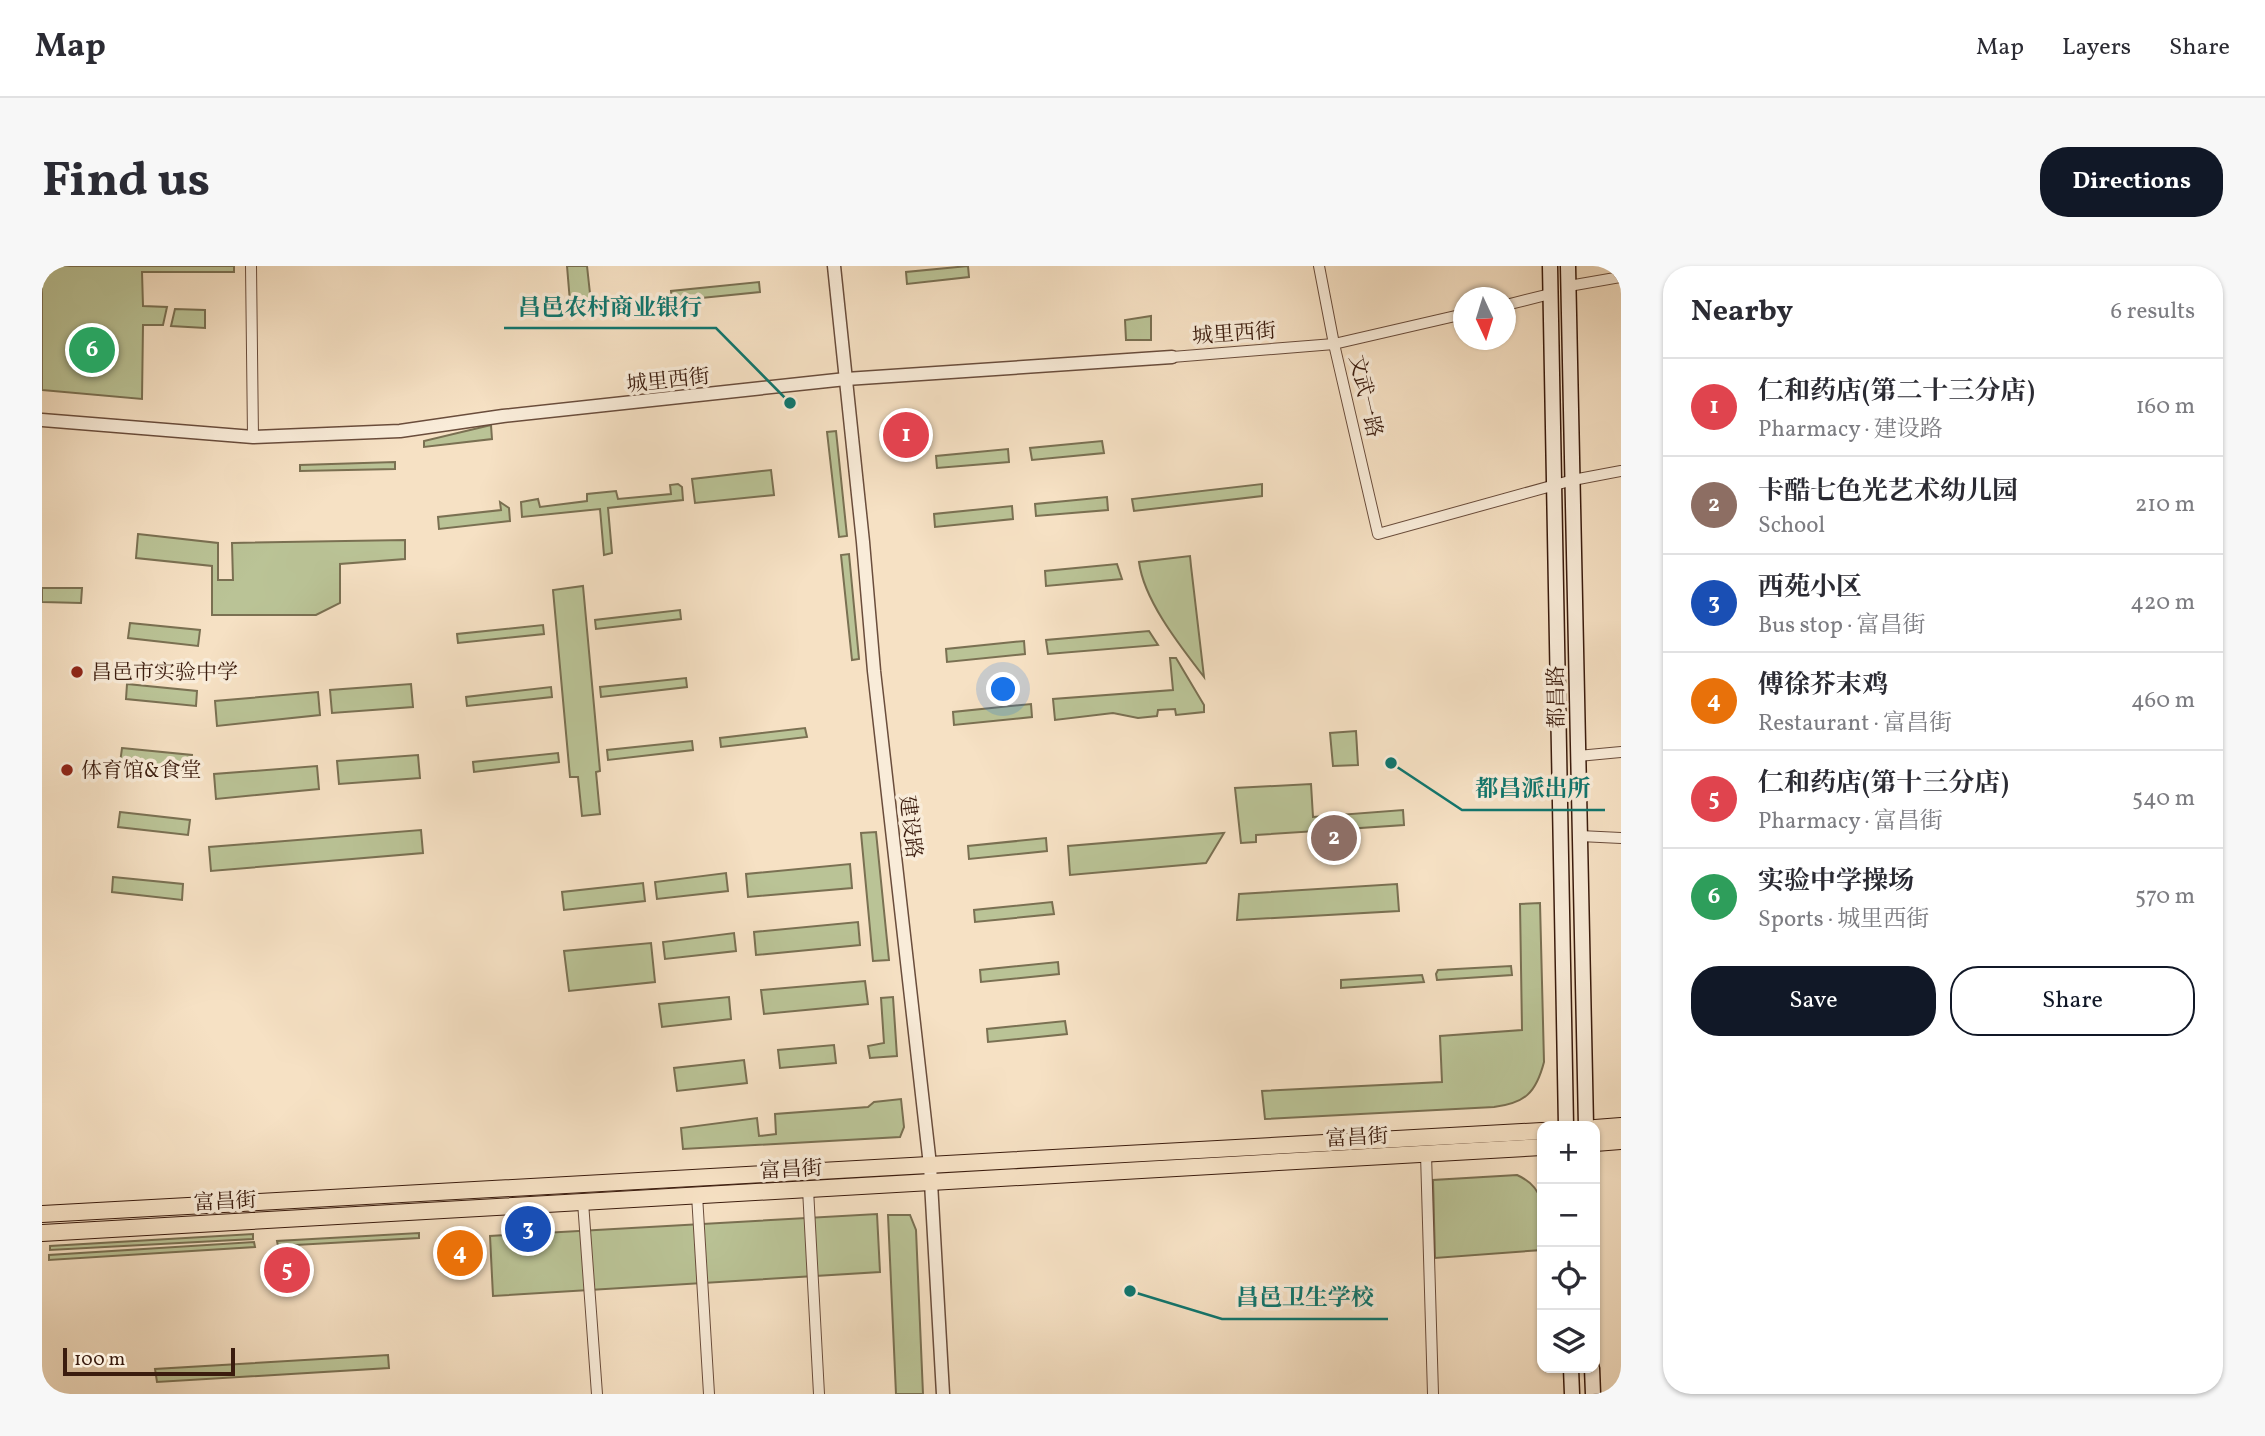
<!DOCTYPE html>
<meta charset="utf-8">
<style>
:root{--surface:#fff;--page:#f7f7f7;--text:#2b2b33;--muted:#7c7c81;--line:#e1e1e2;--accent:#111827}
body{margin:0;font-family:Vollkorn,"Noto Serif SC",serif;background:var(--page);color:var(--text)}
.controls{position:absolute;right:21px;bottom:21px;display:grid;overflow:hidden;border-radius:14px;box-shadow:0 2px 5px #0004}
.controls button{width:63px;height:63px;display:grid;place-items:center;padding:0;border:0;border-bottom:2px solid var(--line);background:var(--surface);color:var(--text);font:35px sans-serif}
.compass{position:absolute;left:1411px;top:21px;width:63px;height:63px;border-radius:50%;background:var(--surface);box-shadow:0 2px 5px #0004;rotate:176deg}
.scale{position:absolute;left:21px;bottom:18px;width:172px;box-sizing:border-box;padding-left:7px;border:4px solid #3b1c0e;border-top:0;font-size:19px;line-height:24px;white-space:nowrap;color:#3b1c0e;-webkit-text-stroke:5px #f9ecd9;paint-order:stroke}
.you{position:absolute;left:962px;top:424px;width:24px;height:24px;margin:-18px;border:5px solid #fff;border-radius:50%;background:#1a73e8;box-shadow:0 0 0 10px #1a73e833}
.badge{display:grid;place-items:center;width:46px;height:46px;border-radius:50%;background:var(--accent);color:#fff;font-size:23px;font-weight:700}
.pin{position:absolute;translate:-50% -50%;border:4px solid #fff;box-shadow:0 2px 7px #0006}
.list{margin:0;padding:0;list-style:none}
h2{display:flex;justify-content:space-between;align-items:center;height:91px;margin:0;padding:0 28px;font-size:30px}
h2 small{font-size:23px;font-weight:400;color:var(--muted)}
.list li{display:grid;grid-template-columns:46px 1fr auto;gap:21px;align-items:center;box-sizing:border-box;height:98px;padding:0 28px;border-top:2px solid var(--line)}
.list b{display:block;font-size:26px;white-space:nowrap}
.list p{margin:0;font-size:23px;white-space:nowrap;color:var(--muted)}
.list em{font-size:23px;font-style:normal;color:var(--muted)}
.actions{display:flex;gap:14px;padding:21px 28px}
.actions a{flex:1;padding:16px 0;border:2px solid var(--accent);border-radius:28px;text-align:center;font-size:24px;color:var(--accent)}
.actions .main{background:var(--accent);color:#fff}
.icon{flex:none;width:38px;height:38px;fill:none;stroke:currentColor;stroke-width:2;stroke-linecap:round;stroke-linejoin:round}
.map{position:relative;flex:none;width:1579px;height:1128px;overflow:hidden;border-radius:28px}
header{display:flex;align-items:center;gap:42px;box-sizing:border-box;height:98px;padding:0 35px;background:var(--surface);border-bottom:2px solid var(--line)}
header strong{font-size:33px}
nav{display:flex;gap:38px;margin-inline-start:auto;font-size:24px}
.intro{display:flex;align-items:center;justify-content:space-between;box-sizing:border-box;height:168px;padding:0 42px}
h1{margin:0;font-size:49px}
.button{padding:18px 32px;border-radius:28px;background:var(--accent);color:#fff;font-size:24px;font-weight:700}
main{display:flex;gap:42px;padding:0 42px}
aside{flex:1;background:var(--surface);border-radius:28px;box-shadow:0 2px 5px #0004}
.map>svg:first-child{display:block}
.green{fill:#bac396;stroke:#7a7052;stroke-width:2}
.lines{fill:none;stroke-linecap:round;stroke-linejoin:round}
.minor-casing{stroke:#6a4d3c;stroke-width:12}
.tertiary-casing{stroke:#6a4d3c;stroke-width:15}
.secondary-casing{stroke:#3b1c0e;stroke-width:17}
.primary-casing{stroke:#3b1c0e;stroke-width:18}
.minor{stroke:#f9ecd9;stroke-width:10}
.tertiary{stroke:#f9ecd9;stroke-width:12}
.secondary{stroke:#f9ecd9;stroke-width:14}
.primary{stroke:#f6e1c4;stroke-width:16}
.poi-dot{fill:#8f2418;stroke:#f9ecd9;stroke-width:2.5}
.labels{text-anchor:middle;stroke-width:7;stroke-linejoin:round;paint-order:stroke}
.street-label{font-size:21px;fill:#3b1c0e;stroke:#f9ecd9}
.poi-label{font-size:21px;fill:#3b1c0e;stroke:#f9ecd9;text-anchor:start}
.leader{fill:none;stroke:#0f766e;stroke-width:2.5}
.callout-dot{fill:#0f766e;stroke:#f9ecd9;stroke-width:2.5}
.callout-label{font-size:23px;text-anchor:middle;font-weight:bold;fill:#0f766e;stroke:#f9ecd9;stroke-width:7;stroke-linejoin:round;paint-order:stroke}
</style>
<header>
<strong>Map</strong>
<nav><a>Map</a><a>Layers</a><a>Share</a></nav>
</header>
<div class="intro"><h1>Find us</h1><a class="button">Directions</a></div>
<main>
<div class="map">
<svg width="1579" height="1128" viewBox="0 0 1579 1128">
<rect width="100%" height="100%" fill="#f6e1c4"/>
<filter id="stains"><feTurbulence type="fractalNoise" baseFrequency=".00286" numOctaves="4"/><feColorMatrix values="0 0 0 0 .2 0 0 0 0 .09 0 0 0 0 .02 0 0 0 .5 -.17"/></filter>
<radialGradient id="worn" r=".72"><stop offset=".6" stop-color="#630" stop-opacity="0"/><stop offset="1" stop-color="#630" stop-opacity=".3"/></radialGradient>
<g class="green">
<path d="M0,0H192V6H100L101,40L125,41L121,59H101L100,133L0,124Z"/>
<path d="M525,0H545L550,46L529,48Z"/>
<path d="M926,0L927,11L865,18L864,6Z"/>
<path d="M717,16L718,26L630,35L629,25Z"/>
<path d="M133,43L163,44V62L129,60Z"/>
<path d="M1109,50V74H1084L1083,54Z"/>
<path d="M449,159L450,173L382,181V175Z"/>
<path d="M794,165L805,270L797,271L785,166Z"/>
<path d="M1060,175L1062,187L990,194L988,182Z"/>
<path d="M966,183L967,196L895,202L894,190Z"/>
<path d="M353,196V203L258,205V199Z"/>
<path d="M729,204L732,229L653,237L650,213Z"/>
<path d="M636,218L640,221L641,234L566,242L570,287L562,289L558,243L480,251L479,236L496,233L498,241L545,235V228L574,225L576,233L629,228L628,219Z"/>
<path d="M1220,218V230L1092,245L1090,233Z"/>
<path d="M1065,231L1066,244L994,250L993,238Z"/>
<path d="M458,236L467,242L468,255L397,263L396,251L459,244Z"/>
<path d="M970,240L971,253L893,261L892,248Z"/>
<path d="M96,268L176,277V314H191L190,277L363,274V293L298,298V337L274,349H170V300L94,292Z"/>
<path d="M807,288L817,393L810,394L799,289Z"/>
<path d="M1148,290L1149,300L1162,411C1139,381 1102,335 1097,296Z"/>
<path d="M1075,298L1080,313L1004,320L1003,305Z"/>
<path d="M541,320L558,505L554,506L558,548L540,550L536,511H528L511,324Z"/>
<path d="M0,322H40L39,337L0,336Z"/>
<path d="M638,344L639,353L554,363L553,354Z"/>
<path d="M88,357L158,364L156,380L86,372Z"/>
<path d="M501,359L502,368L416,377L415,368Z"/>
<path d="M1107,365L1116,379L1006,388L1004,374Z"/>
<path d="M982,375L983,388L905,396L904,383Z"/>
<path d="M1128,392H1134L1162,439V446L1134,449L1133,443L1116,444L1115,450L1096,452L1071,447L1013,454L1011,433L1131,424Z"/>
<path d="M644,412L645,421L559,431L558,421Z"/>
<path d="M85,418L155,425L154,440L84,433Z"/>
<path d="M369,418L371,441L290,447L288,424Z"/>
<path d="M509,421L510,431L425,440L424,431Z"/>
<path d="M276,426L278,449L175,460L173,435Z"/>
<path d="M989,438L990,451L912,459L911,446Z"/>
<path d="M763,462L765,471L679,481L678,472Z"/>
<path d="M1314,465L1316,499L1291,500L1288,467Z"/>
<path d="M650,475L651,484L566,494L565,484Z"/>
<path d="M80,482L150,489L148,505L78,497Z"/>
<path d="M516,487L517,496L432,506L431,496Z"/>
<path d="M376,489L378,512L297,518L295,495Z"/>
<path d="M275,500L277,523L174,533L172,508Z"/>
<path d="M1269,518L1271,551L1361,544L1362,559L1304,563V581H1293L1290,564L1214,569V576L1199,577L1193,522Z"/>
<path d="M78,546L148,554L146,569L76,561Z"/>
<path d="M379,564L381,587L169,605L167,581Z"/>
<path d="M834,566L847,694L831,695L819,567Z"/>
<path d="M1182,567L1164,597L1028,609L1026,580Z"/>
<path d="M1004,572L1005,585L927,593L926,580Z"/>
<path d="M808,598L810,622L706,631L704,608Z"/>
<path d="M684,607L686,625L615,633L613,616Z"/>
<path d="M71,611L141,618L140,634L70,626Z"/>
<path d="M601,617L603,635L522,644L520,626Z"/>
<path d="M1355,618L1357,645L1195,654L1197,628Z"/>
<path d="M1010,636L1012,648L933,656L932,644Z"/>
<path d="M1498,637L1502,796C1494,827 1483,837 1452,841L1223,853L1220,825L1400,816L1398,770L1480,764L1478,638Z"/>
<path d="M816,656L818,679L714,689L712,666Z"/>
<path d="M692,667L694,685L623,693L621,676Z"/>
<path d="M609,677L613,716L527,725L522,685Z"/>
<path d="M1016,696L1017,708L939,716L938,704Z"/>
<path d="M1469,700L1470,709L1395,714L1394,708L1396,704Z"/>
<path d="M1380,709L1382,716L1299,722V714Z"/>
<path d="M823,715L826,738L722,748L719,724Z"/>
<path d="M687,731L689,753L620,761L617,738Z"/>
<path d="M851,731L855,790L828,792L826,780L842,777L839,732Z"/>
<path d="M1023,755L1025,768L946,776L945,763Z"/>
<path d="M792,779L794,797L738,802L736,784Z"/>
<path d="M702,794L705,817L635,825L632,802Z"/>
<path d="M859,833L862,861L858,871L641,883L639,862L715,852L717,870L734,868L733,848L826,841L832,836Z"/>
<path d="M1475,909C1509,924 1500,953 1500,984L1393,992L1391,914Z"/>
<path d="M835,948L838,1006L451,1030L448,970Z"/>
<path d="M846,949H868L874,964L881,1128H854Z"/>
<path d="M377,967V972L236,980L235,975Z"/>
<path d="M211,968V973L8,984V980Z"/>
<path d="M212,976L213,981L7,994V989Z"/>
<path d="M346,1089L347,1102L115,1116L113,1103Z"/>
</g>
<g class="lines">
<g class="minor-casing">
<g id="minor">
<path d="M209,0L211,171"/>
<path d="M1277,0L1292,78L1336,268L1531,214L1579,205"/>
<path d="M1527,20L1579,11"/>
<path d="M1464,39L1508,28"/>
<path d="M1130,91L1292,78L1422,48"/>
<path d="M1536,490L1579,486"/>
<path d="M1538,570L1579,572"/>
<path d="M1384,888L1391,1128"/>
<path d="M766,923L777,1128"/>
<path d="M655,929L667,1128"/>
<path d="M541,936L555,1128"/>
</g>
</g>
<g class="tertiary-casing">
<g id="tertiary">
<path d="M792,0L821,276L832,405L888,899L901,1128"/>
<path d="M0,154L211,171L358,165L461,150L804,113L1130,91"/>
</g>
</g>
<g class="secondary-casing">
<g id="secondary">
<path d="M1508,0L1524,860"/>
<path d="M1526,0L1544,860"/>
<path d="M1529,1102L1530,1128"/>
<path d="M1550,1102L1551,1128"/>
</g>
</g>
<g class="primary-casing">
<g id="primary">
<path d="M1553,862L1579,860"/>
<path d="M1553,877L1579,875"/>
<path d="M0,948L1500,865"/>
<path d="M0,967L1500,881"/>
</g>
</g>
<use href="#minor" class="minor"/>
<use href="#tertiary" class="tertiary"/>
<use href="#secondary" class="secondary"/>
<use href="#primary" class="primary"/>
</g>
<g class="poi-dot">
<circle cx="35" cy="406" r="7"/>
<circle cx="25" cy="504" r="7"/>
</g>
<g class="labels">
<g class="street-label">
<text transform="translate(1192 67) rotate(-4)" y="7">城里西街</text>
<text transform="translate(626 114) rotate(-6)" y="7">城里西街</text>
<text transform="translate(1324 130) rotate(77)" y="7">文武一路</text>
<text transform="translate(1514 431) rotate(-91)" y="7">都昌路</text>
<text transform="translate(869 561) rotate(83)" y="7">建设路</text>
<text transform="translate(1315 871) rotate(-3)" y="7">富昌街</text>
<text transform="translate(749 903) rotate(-3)" y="7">富昌街</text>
<text transform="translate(183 935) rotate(-3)" y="7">富昌街</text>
</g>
<g class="poi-label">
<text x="49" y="413">昌邑市实验中学</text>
<text x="39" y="511">体育馆&amp;食堂</text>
</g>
</g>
<path class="leader" d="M748 137L674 62H462M1349 497L1420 544H1563M1088 1025L1180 1053H1346"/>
<g class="callout-dot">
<circle cx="748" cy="137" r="7"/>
<circle cx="1349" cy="497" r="7"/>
<circle cx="1088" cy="1025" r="7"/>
</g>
<g class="callout-label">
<text x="568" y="49">昌邑农村商业银行</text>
<text x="1491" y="530">都昌派出所</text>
<text x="1263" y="1039">昌邑卫生学校</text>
</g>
<rect width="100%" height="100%" filter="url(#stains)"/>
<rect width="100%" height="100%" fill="url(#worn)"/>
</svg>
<div class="controls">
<button>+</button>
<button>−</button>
<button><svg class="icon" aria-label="locate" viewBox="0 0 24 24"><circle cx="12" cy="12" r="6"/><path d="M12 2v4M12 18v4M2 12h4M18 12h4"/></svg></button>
<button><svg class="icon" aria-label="layers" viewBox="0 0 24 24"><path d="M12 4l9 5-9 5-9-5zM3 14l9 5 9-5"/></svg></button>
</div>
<svg class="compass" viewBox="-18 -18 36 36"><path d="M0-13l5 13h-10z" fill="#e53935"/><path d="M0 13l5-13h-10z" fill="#7c7c81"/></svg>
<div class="scale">100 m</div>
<div class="you"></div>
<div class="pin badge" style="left:864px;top:169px;background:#e0444e">1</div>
<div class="pin badge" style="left:1292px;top:572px;background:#8d6e63">2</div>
<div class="pin badge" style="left:486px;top:963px;background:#1a4fb4">3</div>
<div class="pin badge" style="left:418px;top:987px;background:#e8710a">4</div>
<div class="pin badge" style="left:245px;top:1004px;background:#e0444e">5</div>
<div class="pin badge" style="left:50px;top:84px;background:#2e9e5b">6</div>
</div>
<aside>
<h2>Nearby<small>6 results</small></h2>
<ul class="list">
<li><span class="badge" style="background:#e0444e">1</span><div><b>仁和药店(第二十三分店)</b><p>Pharmacy · 建设路</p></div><em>160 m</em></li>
<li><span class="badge" style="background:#8d6e63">2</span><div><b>卡酷七色光艺术幼儿园</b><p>School</p></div><em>210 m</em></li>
<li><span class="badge" style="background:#1a4fb4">3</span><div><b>西苑小区</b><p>Bus stop · 富昌街</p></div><em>420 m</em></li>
<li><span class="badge" style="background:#e8710a">4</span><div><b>傅徐芥末鸡</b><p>Restaurant · 富昌街</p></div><em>460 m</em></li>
<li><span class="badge" style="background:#e0444e">5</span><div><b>仁和药店(第十三分店)</b><p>Pharmacy · 富昌街</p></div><em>540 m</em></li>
<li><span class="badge" style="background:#2e9e5b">6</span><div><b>实验中学操场</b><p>Sports · 城里西街</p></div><em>570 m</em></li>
</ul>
<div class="actions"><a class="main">Save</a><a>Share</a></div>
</aside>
</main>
